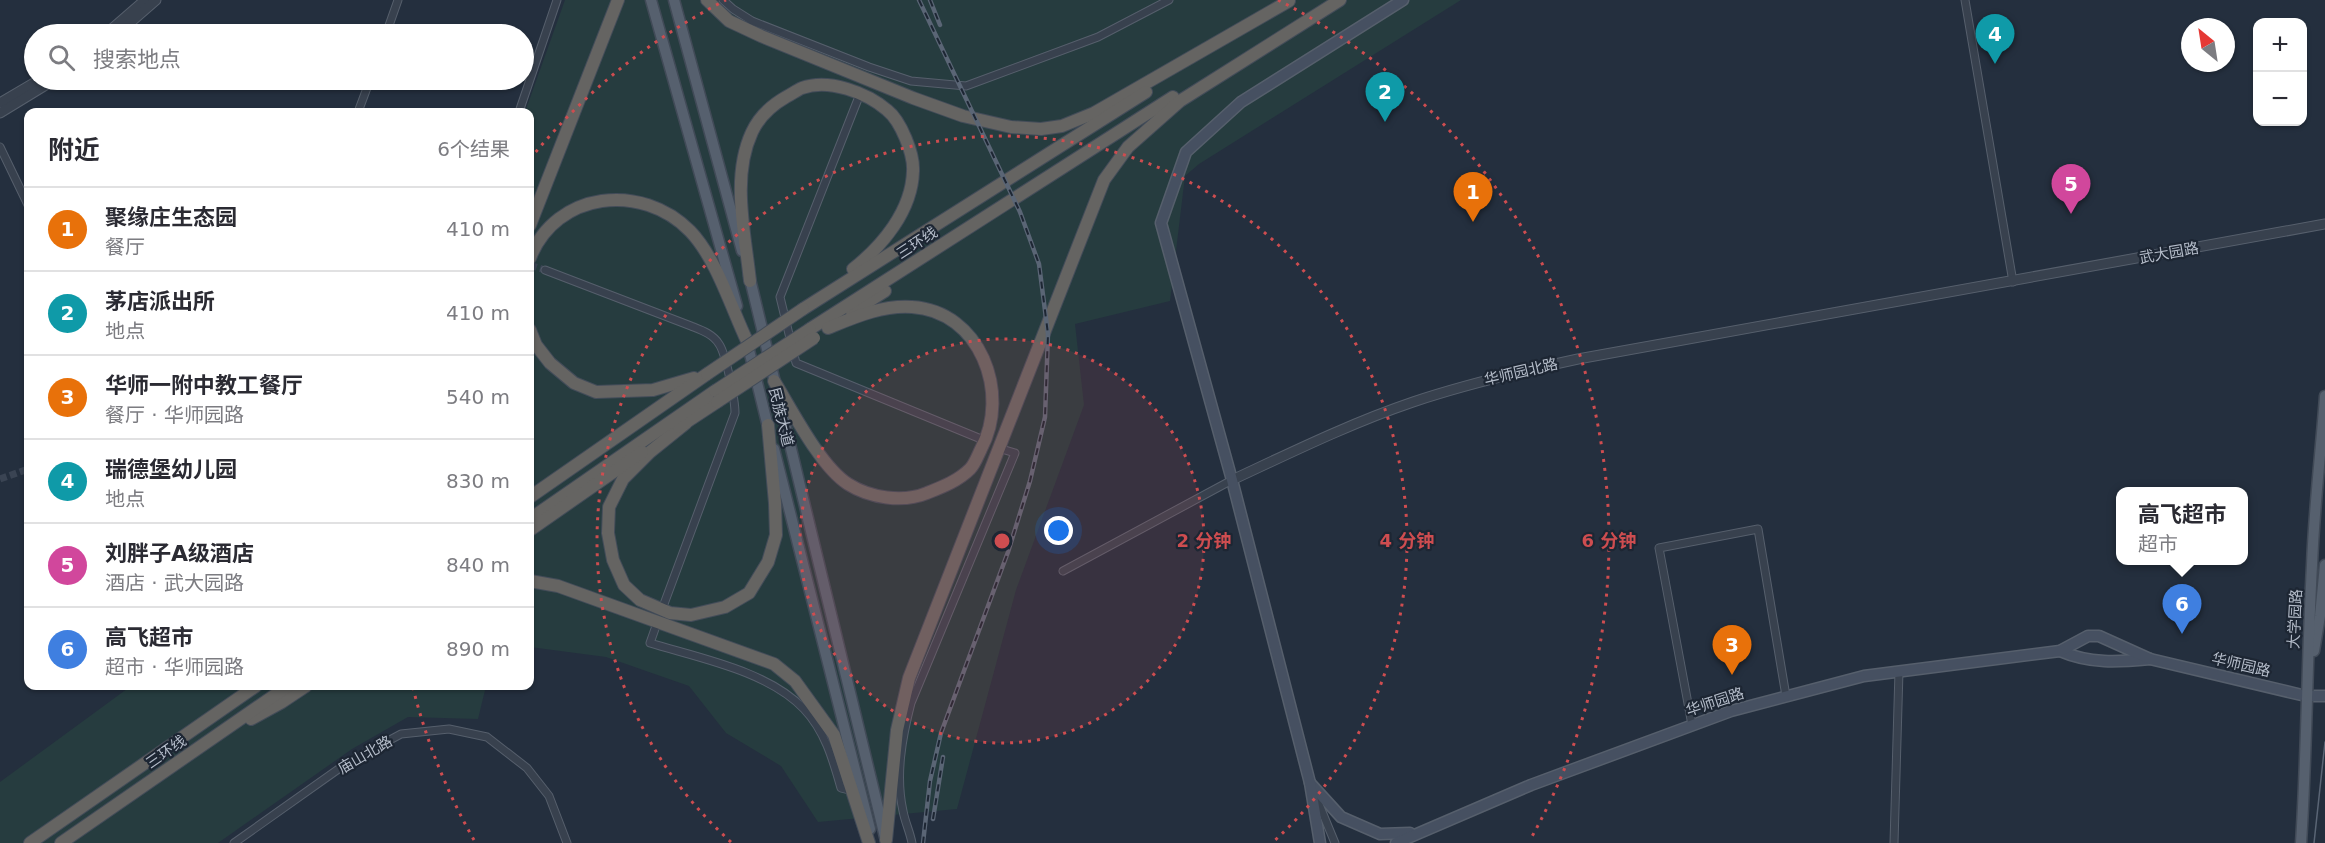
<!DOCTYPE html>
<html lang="zh">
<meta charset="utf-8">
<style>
:root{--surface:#fff;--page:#f2f2f3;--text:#2b2b33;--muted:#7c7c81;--line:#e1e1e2;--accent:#56698c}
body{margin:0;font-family:"DejaVu Sans","Noto Sans SC",sans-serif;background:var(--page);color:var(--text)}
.controls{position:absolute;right:18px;top:18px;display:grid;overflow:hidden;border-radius:12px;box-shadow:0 2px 4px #0004}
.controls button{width:54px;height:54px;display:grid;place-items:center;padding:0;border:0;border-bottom:2px solid var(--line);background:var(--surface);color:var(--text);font:30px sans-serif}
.compass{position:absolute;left:2181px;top:18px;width:54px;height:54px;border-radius:50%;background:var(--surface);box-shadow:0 2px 4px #0004;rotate:330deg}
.you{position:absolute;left:1059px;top:531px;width:21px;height:21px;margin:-15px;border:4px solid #fff;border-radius:50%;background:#1a73e8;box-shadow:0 0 0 9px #1a73e833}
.badge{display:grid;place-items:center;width:39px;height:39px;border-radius:50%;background:var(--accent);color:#fff;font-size:20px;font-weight:700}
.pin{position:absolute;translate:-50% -50px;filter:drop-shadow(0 2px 3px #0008)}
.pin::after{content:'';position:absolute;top:32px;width:21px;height:18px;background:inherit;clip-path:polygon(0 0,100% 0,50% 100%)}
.popup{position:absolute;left:2116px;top:487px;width:132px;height:78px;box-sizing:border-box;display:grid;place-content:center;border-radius:12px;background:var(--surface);filter:drop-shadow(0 2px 4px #0005);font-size:20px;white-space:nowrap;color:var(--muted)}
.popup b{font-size:22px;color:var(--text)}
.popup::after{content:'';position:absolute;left:50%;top:100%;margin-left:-12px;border:12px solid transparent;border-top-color:var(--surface)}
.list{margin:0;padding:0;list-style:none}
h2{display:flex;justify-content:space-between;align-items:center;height:78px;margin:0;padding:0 24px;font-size:26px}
h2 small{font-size:20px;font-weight:400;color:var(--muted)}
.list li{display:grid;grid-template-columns:39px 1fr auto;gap:18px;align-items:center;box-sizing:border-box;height:84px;padding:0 24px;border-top:2px solid var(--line)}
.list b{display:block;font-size:22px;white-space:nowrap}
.list p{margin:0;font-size:20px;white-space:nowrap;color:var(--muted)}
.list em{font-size:20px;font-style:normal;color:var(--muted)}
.icon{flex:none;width:33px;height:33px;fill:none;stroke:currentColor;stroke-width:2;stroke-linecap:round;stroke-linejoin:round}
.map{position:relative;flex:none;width:2325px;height:843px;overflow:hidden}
.search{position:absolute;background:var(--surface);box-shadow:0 2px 4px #0004;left:24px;top:24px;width:510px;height:66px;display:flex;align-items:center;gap:15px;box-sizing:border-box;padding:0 21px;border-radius:33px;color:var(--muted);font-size:22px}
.panel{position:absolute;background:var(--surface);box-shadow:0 2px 4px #0004;left:24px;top:108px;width:510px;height:582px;border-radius:12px}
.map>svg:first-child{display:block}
.green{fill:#263c3f}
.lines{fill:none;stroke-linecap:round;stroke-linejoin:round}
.minor-tunnel{stroke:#3a4453;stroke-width:7;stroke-dasharray:7 3.5;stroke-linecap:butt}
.minor-casing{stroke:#565f6c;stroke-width:9}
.tertiary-casing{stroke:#565f6c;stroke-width:11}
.secondary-casing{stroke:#565f6c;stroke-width:13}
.primary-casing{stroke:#414a57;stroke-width:13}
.trunk-casing{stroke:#434c59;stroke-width:14}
.minor{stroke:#38414e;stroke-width:7}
.tertiary{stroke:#38414e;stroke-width:9}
.secondary{stroke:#465061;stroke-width:10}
.primary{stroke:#56606e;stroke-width:10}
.trunk{stroke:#656462;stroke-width:12}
.tram{stroke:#5a6575;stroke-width:1.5}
.rail-casing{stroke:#5a6575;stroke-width:4.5}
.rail{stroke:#1d2633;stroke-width:2;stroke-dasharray:7;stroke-linecap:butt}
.trunk-bridge-casing{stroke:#434c59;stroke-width:14;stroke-linecap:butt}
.trunk-bridge{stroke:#656462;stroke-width:12}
.ring{fill:none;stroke:#ce4d50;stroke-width:3;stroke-dasharray:3 6}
.labels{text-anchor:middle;stroke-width:4.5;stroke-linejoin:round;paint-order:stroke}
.street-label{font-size:15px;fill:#b4bcc9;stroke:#1d2633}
.centre{fill:#ce4d50;stroke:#1d2633;stroke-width:3}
.ring-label{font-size:18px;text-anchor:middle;font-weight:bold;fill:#ce4d50;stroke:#1d2633;stroke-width:4.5;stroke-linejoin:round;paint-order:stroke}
</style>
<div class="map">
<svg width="2325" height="843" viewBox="0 0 2325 843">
<rect width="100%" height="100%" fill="#242f3e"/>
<g class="green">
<path d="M565,0H1461L1199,164L1185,176L1170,301L1075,324L1084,405L1016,590L957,809L818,822L781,766L726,733L689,686L606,657L530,647V112H525Z"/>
<path d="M131,686H486L478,719L408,717L352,749L218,843H0V782Z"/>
</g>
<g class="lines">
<g class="minor-tunnel">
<path d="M530,265L545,270"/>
<path d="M0,479L28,469"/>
</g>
<g class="minor-casing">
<g id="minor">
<path d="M723,0L733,9L752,21L869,67L911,81L966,86L1098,37L1169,0"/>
<path d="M1965,0L2013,282"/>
<path d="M386,34L398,0"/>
<path d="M858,99L780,297L796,363L981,439"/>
<path d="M358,112L370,80"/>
<path d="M519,112L557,0"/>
<path d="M0,147L28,205"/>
<path d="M545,270L691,326C701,330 713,334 719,344C726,354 735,400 735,413L664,604"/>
<path d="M1063,571L1232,480"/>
<path d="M656,626L650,643C699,658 768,671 804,709C825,731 833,760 841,788L853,791"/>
<path d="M1692,725L1659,548L1758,529L1786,696"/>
<path d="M1316,797L1335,843"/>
<path d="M234,843L347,763L401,734L449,729L487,737L527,768L549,796L567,843"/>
<path d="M912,843C910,832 905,822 903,811C895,775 902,738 911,703L1015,453L1005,450"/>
<path d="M1894,843L1899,671"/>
</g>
</g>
<g class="tertiary-casing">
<g id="tertiary">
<path d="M106,34L145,0"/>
<path d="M117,34L156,0"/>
<path d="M0,103L39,80"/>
<path d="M0,113L54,80"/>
<path d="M1232,480C1292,452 1351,423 1413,402C1467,384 1522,371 1578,359L2325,224"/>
</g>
</g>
<g class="secondary-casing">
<g id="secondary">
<path d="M2060,651C2090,664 2118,662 2150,659"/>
<path d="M1310,783L1341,817L1380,834L1410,833"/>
<path d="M1320,843L1310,783L1232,480L1161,223L1186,152L1241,102L1403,0"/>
<path d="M1396,843L1531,785L1731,711L1864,676L2060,651L2088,636H2099L2150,659L2306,696H2325"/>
</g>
</g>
<g class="primary-casing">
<g id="primary">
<path d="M651,0L737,306"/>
<path d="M674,0L742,251"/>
<path d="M749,275L885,837"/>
<path d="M746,338L769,431"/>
<path d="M774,449L870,829"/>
<path d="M2314,651L2320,616L2325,565"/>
<path d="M2301,843C2307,750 2307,657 2312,565C2314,508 2321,452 2325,396"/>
</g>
</g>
<g class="trunk-casing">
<g id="trunk">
<path d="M707,0L729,21L761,36L913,98L963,116L1011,127L1041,129L1062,126L1094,113L1289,1"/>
<path d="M530,225L618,0"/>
<path d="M530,258C556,191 642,182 690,231C716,258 731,307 747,341"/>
<path d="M750,281C745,233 731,177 752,132C759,117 772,105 786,97C792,94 797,90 802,88C829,78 867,93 887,110C901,121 914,154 913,171C912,211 882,246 853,269"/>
<path d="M803,309L1146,92"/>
<path d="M852,312L885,291"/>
<path d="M810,329L1173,97"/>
<path d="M530,330L536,345L550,363L574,383L596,392L653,390L694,378"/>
<path d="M774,381C792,410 820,466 848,484C870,498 903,503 927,493C942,487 958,481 970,469C975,464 978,455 981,449C1011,393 980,311 912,307C882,305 855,317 828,328"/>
<path d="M686,423L650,452L623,479L609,507L608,533L613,560L624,585L640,600L670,613L691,615L725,607L749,593L768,562L776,535L775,503L768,425"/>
<path d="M679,427L717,402"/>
<path d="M530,497L707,374"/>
<path d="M530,519L715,391"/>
<path d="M530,530L642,452"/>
<path d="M530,581L558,586L774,664L795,681L834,735L869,843"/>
<path d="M251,719L282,702L306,686"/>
<path d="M886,840L897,730L909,678L1104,180L1128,147L1180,101L1340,0"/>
<path d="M30,843L256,686"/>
<path d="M61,843L288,686"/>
</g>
</g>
<use href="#minor" class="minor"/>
<use href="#tertiary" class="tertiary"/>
<use href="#secondary" class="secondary"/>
<use href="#primary" class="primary"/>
<use href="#trunk" class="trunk"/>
<path class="tram" d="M2314,843L2325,742"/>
<g class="rail-casing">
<g id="rail">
<path d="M919,0L1020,212L1039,264L1048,334L1045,417L1030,481L1008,552L941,733L930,781L923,843"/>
<path d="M930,0L940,25"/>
<path d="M933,819L943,757"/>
</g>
</g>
<use href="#rail" class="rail"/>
<g class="trunk-bridge-casing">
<g id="trunk-bridge">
<path d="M707,374L803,309"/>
<path d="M715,391L810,329"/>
<path d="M717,402L814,338"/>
</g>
</g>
<use href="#trunk-bridge" class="trunk-bridge"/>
</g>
<circle cx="1002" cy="541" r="202" fill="#ce4d50" fill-opacity=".12"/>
<g class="ring">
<circle cx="1002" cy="541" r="202"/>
<path d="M731 842A405 405 0 1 1 1273 842"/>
<path d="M474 840A607 607 0 0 1 413 688M530 159A607 607 0 0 1 726 0M1278 0A607 607 0 0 1 1530 840"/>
</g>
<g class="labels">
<g class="street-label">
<text transform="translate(917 243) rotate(-33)" y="5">三环线</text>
<text transform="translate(2169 253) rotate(-10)" y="5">武大园路</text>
<text transform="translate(1521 372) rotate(-13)" y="5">华师园北路</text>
<text transform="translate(781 417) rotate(76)" y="5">民族大道</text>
<text transform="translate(2295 619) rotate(-87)" y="5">大学园路</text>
<text transform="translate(2241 665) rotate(13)" y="5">华师园路</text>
<text transform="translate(1715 702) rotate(-18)" y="5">华师园路</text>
<text transform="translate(166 752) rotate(-35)" y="5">三环线</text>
<text transform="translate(365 755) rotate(-30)" y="5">庙山北路</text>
</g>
</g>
<circle cx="1002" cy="541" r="9" class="centre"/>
<g class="ring-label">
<text x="1204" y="547">2 分钟</text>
<text x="1407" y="547">4 分钟</text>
<text x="1609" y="547">6 分钟</text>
</g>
</svg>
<div class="controls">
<button>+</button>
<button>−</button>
</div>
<svg class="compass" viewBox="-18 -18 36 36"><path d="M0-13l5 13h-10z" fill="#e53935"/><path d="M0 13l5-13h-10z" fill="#7c7c81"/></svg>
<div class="you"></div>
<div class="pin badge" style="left:1473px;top:222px;background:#e8710a">1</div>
<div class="pin badge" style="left:1385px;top:122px;background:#0f9aa8">2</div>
<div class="pin badge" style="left:1732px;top:675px;background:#e8710a">3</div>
<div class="pin badge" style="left:1995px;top:64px;background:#0f9aa8">4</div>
<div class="pin badge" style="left:2071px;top:214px;background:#d1479c">5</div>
<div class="pin badge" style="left:2182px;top:634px;background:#3f7fe0">6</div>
<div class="popup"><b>高飞超市</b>超市</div>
<div class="search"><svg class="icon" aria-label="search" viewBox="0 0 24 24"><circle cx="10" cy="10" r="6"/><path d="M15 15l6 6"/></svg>搜索地点</div>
<section class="panel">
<h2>附近<small>6个结果</small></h2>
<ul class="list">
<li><span class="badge" style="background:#e8710a">1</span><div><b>聚缘庄生态园</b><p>餐厅</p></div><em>410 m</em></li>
<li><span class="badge" style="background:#0f9aa8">2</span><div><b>茅店派出所</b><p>地点</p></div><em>410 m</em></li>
<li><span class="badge" style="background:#e8710a">3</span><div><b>华师一附中教工餐厅</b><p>餐厅 · 华师园路</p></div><em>540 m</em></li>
<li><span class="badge" style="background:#0f9aa8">4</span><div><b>瑞德堡幼儿园</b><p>地点</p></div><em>830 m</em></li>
<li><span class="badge" style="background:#d1479c">5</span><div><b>刘胖子A级酒店</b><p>酒店 · 武大园路</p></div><em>840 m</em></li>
<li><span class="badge" style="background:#3f7fe0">6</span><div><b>高飞超市</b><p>超市 · 华师园路</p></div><em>890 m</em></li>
</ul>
</section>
</div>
